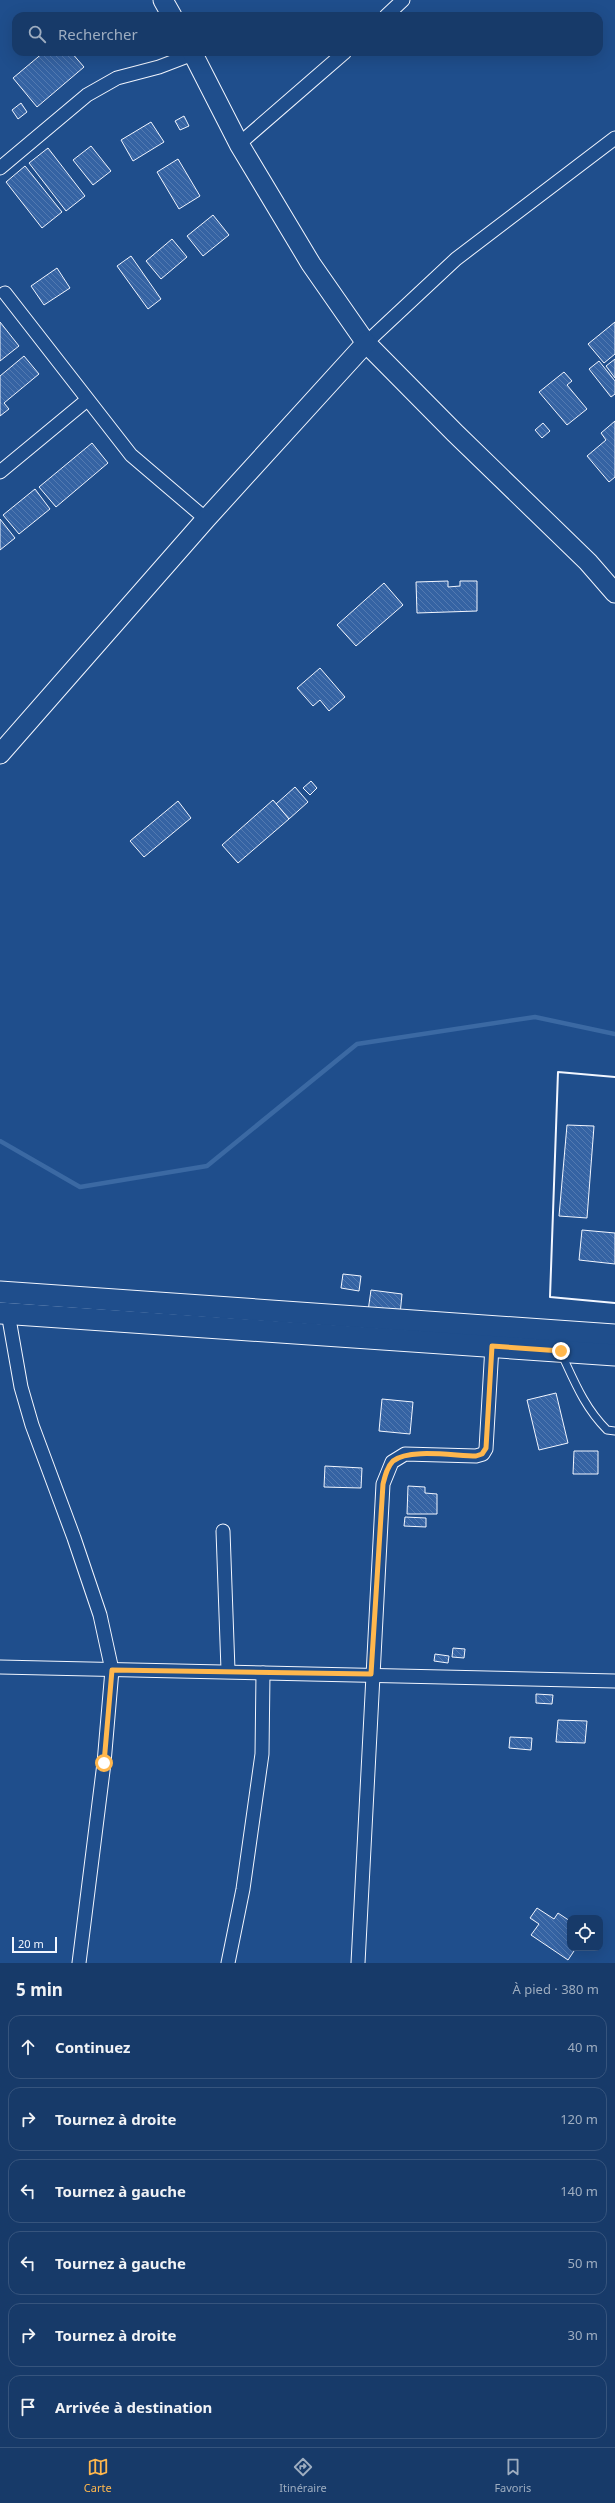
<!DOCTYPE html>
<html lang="fr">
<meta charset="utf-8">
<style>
:root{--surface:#173a69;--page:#20416f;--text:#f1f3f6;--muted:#9eadc0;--line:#36547d;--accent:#ffb74d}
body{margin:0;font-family:"Noto Sans",sans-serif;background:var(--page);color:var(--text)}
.controls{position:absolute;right:12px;bottom:12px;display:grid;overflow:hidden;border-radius:8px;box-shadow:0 4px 16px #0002}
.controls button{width:36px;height:36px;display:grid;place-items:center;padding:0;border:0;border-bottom:1px solid var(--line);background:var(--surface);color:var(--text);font:20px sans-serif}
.scale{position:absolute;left:12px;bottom:10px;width:45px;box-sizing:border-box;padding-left:4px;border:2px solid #f2f6ff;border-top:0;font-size:11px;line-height:14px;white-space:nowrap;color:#f2f6ff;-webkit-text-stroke:3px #1f4e8c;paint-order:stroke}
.stop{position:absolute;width:12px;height:12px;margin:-9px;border:3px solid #ffb74d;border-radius:50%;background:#fff}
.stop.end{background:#ffb74d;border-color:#fff;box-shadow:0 1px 4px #0008}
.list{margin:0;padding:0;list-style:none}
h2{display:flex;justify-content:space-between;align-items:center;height:52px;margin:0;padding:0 16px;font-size:17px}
h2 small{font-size:13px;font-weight:400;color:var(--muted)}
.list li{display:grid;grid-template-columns:26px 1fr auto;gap:12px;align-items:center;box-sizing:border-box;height:64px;margin:0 8px 8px;padding:0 8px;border:1px solid var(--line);border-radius:12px}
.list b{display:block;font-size:15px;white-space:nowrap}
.list em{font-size:13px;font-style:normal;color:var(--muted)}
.icon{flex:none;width:22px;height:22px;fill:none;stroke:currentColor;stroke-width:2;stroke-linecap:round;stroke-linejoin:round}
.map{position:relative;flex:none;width:615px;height:1963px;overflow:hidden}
.search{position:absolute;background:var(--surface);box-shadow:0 4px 16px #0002;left:12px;right:12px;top:12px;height:44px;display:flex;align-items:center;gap:10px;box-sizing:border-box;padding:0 14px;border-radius:12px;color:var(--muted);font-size:15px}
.sheet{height:484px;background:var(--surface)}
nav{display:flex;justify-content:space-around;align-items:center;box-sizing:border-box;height:56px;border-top:1px solid var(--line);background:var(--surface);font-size:11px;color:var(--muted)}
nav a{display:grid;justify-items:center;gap:2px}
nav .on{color:var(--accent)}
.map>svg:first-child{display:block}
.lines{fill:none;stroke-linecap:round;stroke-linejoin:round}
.stream{stroke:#3b69a3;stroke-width:4.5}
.building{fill:url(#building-back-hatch);stroke:#f2f6ff}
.lane-casing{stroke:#f2f6ff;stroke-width:9}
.street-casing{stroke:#f2f6ff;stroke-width:15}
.secondary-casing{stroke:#f2f6ff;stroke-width:21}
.primary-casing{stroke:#f2f6ff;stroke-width:23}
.lane{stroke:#1f4e8c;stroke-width:7}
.street{stroke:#1f4e8c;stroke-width:13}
.secondary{stroke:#1f4e8c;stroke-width:19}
.primary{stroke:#1f4e8c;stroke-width:21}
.wall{stroke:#f2f6ff;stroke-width:2}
.route{stroke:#ffb74d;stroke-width:5}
</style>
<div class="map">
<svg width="615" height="1963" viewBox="0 0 615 1963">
<defs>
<pattern id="building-back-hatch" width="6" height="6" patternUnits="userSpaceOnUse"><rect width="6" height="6" fill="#3563a3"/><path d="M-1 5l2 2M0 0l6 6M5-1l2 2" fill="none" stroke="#537ab1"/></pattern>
</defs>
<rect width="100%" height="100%" fill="#1f4e8c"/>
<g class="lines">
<path class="stream" d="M0,1141L80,1187L207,1166L357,1044L535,1017L615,1034"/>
</g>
<g class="building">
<path d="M44,52H71L84,67L37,107L13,78Z"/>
<path d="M21,103L27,112L18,119L12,110Z"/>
<path d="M184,116L189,126L180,130L175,121Z"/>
<path d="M151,122L164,142L133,161L121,140Z"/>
<path d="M91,146L111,171L93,185L73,160Z"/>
<path d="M48,148L85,196L66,211L29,163Z"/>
<path d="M178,159L200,196L179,209L157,172Z"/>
<path d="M25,166L62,212L42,228L6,182Z"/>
<path d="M213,215L229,235L203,256L187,236Z"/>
<path d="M172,239L187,257L161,279L146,261Z"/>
<path d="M131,256L161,299L148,309L117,266Z"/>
<path d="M57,268L70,288L44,305L31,286Z"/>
<path d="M0,322L19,346L0,361Z"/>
<path d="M615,322V354L604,363L588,344Z"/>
<path d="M24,356L39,374L4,403L9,409L0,416V376Z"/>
<path d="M615,359V378L606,366Z"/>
<path d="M599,361L615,381V394L611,397L589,369Z"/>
<path d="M564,372L572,381L567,385L587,409L567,425L539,392Z"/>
<path d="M615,421V477L609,482L587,456L606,440L601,433Z"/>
<path d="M543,423L550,431L542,438L535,430Z"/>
<path d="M92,443L108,463L56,507L39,487Z"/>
<path d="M35,489L50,509L19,534L3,515Z"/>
<path d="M0,519L15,538L0,550Z"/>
<path d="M448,581V587L460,586V581H477V611L417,613L416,582Z"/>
<path d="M384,583L403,605L356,646L337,625Z"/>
<path d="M320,668L345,697L329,711L320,700L313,706L297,688Z"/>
<path d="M311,781L317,788L310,795L303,788Z"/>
<path d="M295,787L308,802L289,819L276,804Z"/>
<path d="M273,800L289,819L238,863L222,845Z"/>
<path d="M178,801L191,818L144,857L130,841Z"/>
<path d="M567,1125L594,1126L587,1218L559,1216Z"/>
<path d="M582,1230L615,1233V1264L579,1260Z"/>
<path d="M343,1274L361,1276L359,1291L341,1288Z"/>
<path d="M371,1290L402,1294L400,1315L368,1311Z"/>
<path d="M556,1393L568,1443L539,1450L527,1400Z"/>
<path d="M382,1399L413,1402L410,1434L379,1431Z"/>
<path d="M574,1451H598V1474H573Z"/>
<path d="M325,1466L362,1468L361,1488L324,1487Z"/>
<path d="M408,1486L425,1487V1493L437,1494V1514H407Z"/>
<path d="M405,1517L426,1518V1527L404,1526Z"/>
<path d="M453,1648L465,1649L464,1658L452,1657Z"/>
<path d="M435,1654L449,1656L448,1663L434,1661Z"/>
<path d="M536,1694L553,1695L552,1704L536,1703Z"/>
<path d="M558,1720L587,1721L585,1743L556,1742Z"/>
<path d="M510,1737L532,1738L531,1750L509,1748Z"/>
<path d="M537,1908L554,1919L558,1913L570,1921V1948H576L568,1960L531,1935L539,1924L530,1918Z"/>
</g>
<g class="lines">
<g class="lane-casing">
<path id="lane" d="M562,1355C575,1383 585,1408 607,1430L615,1431"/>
</g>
<g class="street-casing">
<g id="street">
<path d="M386,16L403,0"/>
<path d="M239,144L345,52"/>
<path d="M0,168L87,95L117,78L159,67L193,54"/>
<path d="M5,293L131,455L206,519"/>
<path d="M366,343L456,259L615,138"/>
<path d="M0,472L87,400"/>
<path d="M8,1313L21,1387L32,1425L74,1538L100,1615L112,1670L104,1763L79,1963"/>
<path d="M223,1531L228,1670"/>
<path d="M0,1667L615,1681"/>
<path d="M228,1963L243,1889L262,1754L263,1673"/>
<path d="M358,1963L383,1484L392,1462L405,1454L476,1456L483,1454L486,1449L492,1346"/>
</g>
</g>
<g class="secondary-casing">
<g id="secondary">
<path d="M163,0L172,16"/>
<path d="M192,52L239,144L311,264L366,343L455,433L588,562L615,593"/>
<path d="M0,754L206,519L366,343"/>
</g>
</g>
<g class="primary-casing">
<g id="primary">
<path d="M0,1292L615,1335"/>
<path d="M0,1313L615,1355"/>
</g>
</g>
<use href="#lane" class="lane"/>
<use href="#street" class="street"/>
<use href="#secondary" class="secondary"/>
<use href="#primary" class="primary"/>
<path class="wall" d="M615,1077L558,1072L550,1297L615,1303"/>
</g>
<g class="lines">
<path class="route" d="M104,1763L112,1670L371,1674L383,1484C385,1476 387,1467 393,1461C409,1448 455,1456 476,1456L482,1454L486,1448L492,1346L561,1351"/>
</g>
</svg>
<div class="controls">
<button><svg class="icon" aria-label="locate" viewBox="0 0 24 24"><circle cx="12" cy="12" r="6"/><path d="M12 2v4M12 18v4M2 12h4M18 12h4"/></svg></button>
</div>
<div class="scale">20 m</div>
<div class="stop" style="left:104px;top:1763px"></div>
<div class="stop end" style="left:561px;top:1351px"></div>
<div class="search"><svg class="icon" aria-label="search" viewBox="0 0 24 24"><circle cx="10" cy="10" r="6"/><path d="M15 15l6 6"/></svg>Rechercher</div>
</div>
<section class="sheet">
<h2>5 min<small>À pied · 380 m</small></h2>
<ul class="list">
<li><svg class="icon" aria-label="ahead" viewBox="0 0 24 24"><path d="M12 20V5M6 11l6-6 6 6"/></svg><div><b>Continuez</b></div><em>40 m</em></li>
<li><svg class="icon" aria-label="right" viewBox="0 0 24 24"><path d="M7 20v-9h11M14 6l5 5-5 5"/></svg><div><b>Tournez à droite</b></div><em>120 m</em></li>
<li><svg class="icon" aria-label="left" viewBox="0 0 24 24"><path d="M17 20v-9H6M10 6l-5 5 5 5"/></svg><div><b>Tournez à gauche</b></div><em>140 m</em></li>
<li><svg class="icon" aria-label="left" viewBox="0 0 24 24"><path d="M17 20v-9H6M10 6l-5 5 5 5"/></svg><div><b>Tournez à gauche</b></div><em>50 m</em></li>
<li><svg class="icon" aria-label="right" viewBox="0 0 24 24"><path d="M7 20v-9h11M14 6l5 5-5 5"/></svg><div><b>Tournez à droite</b></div><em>30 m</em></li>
<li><svg class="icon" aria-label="arrive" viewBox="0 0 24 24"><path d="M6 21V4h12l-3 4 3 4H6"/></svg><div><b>Arrivée à destination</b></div></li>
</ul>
</section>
<nav>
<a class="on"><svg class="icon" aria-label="map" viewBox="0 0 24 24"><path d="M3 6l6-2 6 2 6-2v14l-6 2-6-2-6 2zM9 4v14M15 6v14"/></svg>Carte</a>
<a><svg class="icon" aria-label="directions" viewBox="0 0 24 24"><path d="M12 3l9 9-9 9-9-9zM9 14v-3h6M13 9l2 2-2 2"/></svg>Itinéraire</a>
<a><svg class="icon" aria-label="saved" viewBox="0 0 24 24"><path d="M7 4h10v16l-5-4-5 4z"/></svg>Favoris</a>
</nav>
